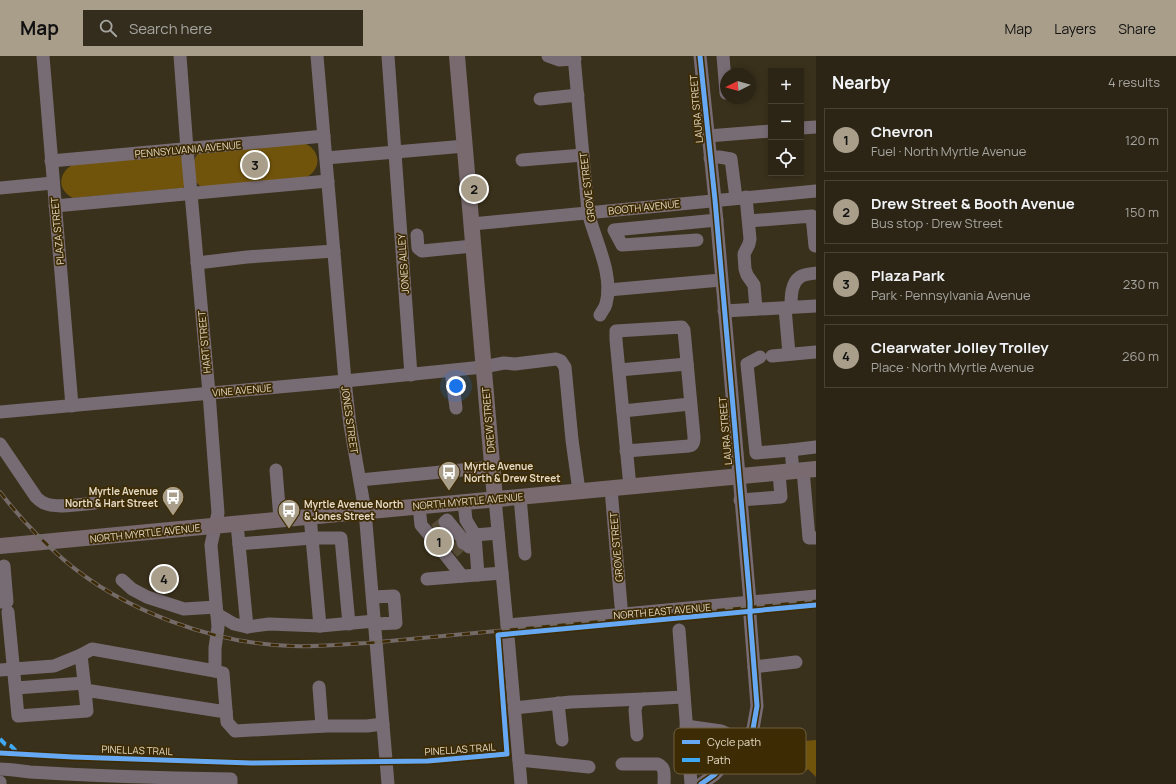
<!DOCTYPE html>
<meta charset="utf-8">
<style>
:root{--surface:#2c2515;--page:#342d1e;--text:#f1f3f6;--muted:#a6a5a0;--line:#484234;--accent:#a89e8a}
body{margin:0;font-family:Manrope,sans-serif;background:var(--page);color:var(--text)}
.controls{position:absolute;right:12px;top:12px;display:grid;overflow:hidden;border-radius:0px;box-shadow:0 2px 6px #0003}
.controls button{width:36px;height:36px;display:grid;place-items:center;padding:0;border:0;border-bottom:1px solid var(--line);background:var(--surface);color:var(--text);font:20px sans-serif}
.compass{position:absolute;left:720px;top:12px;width:36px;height:36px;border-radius:50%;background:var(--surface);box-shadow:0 2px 6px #0003;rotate:265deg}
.you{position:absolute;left:456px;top:330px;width:14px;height:14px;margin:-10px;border:3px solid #fff;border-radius:50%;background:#1a73e8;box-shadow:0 0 0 6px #1a73e833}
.badge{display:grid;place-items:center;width:26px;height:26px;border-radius:50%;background:var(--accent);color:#111;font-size:13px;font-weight:700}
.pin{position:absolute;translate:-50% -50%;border:2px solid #fff;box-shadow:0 1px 4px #0006}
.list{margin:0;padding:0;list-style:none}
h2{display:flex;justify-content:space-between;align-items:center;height:52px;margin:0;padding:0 16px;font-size:17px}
h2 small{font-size:13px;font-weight:400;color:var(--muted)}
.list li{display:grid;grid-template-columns:26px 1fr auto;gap:12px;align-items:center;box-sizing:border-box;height:64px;margin:0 8px 8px;padding:0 8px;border:1px solid var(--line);border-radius:0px}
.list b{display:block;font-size:15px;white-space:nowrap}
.list p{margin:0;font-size:13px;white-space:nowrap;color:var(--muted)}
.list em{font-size:13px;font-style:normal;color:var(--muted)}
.icon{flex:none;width:22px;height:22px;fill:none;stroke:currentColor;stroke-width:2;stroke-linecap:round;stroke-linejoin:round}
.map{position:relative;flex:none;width:816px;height:728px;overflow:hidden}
header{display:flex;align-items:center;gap:24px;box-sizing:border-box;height:56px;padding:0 20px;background:var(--accent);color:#111}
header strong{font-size:19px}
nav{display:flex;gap:22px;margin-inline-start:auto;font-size:14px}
.search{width:280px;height:36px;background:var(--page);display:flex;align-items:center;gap:10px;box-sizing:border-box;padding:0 14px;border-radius:0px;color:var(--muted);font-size:15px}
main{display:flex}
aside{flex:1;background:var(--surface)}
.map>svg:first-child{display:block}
.green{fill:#71540c}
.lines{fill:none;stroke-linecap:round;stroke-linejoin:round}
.minor-tunnel{stroke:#544a35;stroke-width:13;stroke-dasharray:13 6;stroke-linecap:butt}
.minor{stroke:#786c74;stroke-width:13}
.major{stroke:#786a6e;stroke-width:16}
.rail-casing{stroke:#746a68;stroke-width:4}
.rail{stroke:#3d2b03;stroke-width:2.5;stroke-dasharray:8;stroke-linecap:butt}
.quiet{stroke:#3fa9f5;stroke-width:4;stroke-dasharray:8 4;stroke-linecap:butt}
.cycleway-casing{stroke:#3d2b03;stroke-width:8}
.cycleway{stroke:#66a8f1;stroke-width:5}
.labels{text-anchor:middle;stroke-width:3.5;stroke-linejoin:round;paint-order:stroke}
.street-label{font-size:10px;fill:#e4d9c5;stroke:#3d2b03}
.poi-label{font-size:10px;font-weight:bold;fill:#e4d9c5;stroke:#3d2b03;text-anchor:start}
.key{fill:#3d2b03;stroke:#6f5f3d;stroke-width:1}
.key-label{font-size:11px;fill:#e4d9c5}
</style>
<header>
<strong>Map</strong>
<div class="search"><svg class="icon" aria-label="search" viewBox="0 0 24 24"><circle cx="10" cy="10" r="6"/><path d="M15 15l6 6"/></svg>Search here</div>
<nav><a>Map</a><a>Layers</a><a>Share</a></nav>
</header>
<main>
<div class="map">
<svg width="816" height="728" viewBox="0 0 816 728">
<rect width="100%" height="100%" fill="#3a311c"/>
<g class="green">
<path d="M301,86C319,91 324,111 307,121L208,132L200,130L196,126L193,107L196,100L201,96Z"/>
<path d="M174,98L180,100L183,103L185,128L183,132L73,142C55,133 59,114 76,107Z"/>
<path d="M774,684L783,687L816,684V721L808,713L806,715L774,689Z"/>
</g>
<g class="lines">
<g class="minor-tunnel">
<path d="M435,474L445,466"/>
<path d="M436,487L452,474"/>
<path d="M453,496L463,487"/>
</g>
<g class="minor">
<path d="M43,0L72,350"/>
<path d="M180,0L187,93L209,337L218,457L211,489L218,571L215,592V615"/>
<path d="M317,0L345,325L350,369L365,455L388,728"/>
<path d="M388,0L411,319"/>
<path d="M548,0L559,4L575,3"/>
<path d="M574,0L588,156C595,185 614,218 606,248C605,252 602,255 600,259"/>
<path d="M700,0L715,144L750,546V560L757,650L753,673L736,696L714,719L701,728"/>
<path d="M723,0L726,37"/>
<path d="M540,43L578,39"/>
<path d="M801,72L816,71"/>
<path d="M708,80L771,75"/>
<path d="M326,102L465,90"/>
<path d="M710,102L719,101L731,103L736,142"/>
<path d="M522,104L583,99"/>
<path d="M51,105L324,80"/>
<path d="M0,132L53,127"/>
<path d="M746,141L750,183L749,188L744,198L745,213L747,219L754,229L756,253"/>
<path d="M55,150L328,125"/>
<path d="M749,165L812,160L815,190H816"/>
<path d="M472,168L816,135"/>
<path d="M417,179L418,192L422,195L473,190"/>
<path d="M697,184L622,189L614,174L717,164"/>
<path d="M197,207L247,201L334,195"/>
<path d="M608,234L721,224"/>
<path d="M791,251C791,241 791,227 800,221C804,218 811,218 816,217"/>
<path d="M785,252L789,298"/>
<path d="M724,255L816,250"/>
<path d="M772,300L816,296"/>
<path d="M760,301L747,308L756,397L791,394"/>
<path d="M619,314L687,308"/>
<path d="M451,315L456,352"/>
<path d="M623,355L690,348"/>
<path d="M0,356L345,325L483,311L504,307L515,308L556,303L561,305L565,311L572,384L579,435"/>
<path d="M0,388L36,441C38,443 41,446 44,447C56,453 82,448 95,447"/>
<path d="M626,395L689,390C694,389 694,385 694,381L684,274L682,271L616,275V284L630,431"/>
<path d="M276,414L280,463"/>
<path d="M803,414L809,482H816"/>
<path d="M793,415L791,394L816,391"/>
<path d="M360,424L492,411"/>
<path d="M611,433L621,550"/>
<path d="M520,441L525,498"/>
<path d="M495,443L507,569L521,728"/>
<path d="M740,444L781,441L779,417"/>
<path d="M464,446L466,464L475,479L498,477"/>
<path d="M419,450L421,469L432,482"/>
<path d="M310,460L320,570"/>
<path d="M445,466L447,464L469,491"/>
<path d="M237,468L247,571"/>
<path d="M463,487L475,479L478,519"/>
<path d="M239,488L312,482H341L349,568"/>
<path d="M440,492L462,520"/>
<path d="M427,523L502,517"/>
<path d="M122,524L132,533L147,541L184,553L216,551"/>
<path d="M373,541L394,540L396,567L375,568"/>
<path d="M0,546H7L4,510"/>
<path d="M8,556L18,660L87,655L85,634L226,656"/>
<path d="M217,558L234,568L247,571L269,568L320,570L375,565"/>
<path d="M507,569L816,540"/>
<path d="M679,574L691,728"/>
<path d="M81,599L85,634"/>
<path d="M754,611L796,606"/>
<path d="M0,614L54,610L81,599L92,593L215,615L223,617L227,666L235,675L326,670H367L383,668"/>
<path d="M319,631L322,670"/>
<path d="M16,632L84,627"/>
<path d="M558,647L562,684"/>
<path d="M514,652L571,646L644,643"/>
<path d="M686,670L721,675L744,685"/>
<path d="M637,679L635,654L637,646L644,643L684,641"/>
<path d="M519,704L589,711"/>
<path d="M622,708H658C666,711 664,720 664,728"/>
<path d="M0,713C10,713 20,715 30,716C97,720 164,722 231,723V728"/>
<path d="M0,726V728"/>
</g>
<g class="major">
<path d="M457,0L495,443"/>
<path d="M0,490L816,413"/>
</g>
<g class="rail-casing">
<path id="rail" d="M0,436C19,461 40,483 64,504C124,555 214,588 292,590C318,591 343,588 368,587L816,545"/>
</g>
<use href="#rail" class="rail"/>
<path class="quiet" d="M0,683L5,688L11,690L18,697"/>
<g class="cycleway-casing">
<g id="cycleway">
<path d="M700,0L715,144L750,546V560L757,650L753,673L736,696L714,719L701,728"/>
<path d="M0,697L73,701L251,707L428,705L507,698L498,579L816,549"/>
</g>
</g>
<use href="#cycleway" class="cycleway"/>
</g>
<defs>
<g id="bus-pin" transform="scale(1.15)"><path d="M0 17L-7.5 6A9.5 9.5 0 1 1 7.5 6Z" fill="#a89e8a" stroke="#3d2b03"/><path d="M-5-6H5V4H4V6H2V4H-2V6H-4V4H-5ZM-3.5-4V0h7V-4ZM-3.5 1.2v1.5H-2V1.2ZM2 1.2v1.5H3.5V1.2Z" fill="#fff"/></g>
</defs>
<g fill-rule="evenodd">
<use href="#bus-pin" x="449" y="416"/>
<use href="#bus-pin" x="173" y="441"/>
<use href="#bus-pin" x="289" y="454"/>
</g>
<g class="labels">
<g class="street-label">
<text transform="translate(696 53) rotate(-95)" y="4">LAURA STREET</text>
<text transform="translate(188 93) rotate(-5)" y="4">PENNSYLVANIA AVENUE</text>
<text transform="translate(587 131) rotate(-97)" y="4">GROVE STREET</text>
<text transform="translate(644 151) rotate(-6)" y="4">BOOTH AVENUE</text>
<text transform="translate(57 175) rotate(-95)" y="4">PLAZA STREET</text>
<text transform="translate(403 208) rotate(-94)" y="4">JONES ALLEY</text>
<text transform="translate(204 286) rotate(-95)" y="4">HART STREET</text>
<text transform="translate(242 334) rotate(-5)" y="4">VINE AVENUE</text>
<text transform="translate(350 364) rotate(82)" y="4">JONES STREET</text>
<text transform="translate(488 364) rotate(-95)" y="4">DREW STREET</text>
<text transform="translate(725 375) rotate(-95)" y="4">LAURA STREET</text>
<text transform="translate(468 445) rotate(-5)" y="4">NORTH MYRTLE AVENUE</text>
<text transform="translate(145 477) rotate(-6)" y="4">NORTH MYRTLE AVENUE</text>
<text transform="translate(616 491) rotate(-95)" y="4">GROVE STREET</text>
<text transform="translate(662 555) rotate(-5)" y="4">NORTH EAST AVENUE</text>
<text transform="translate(460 693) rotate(-4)" y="4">PINELLAS TRAIL</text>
<text transform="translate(137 694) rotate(2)" y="4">PINELLAS TRAIL</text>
</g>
<g class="poi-label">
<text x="464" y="414">Myrtle Avenue<tspan x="464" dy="12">North &amp; Drew Street</tspan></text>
<text x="158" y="439" text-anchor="end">Myrtle Avenue<tspan x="158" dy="12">North &amp; Hart Street</tspan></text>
<text x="304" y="452">Myrtle Avenue North<tspan x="304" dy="12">&amp; Jones Street</tspan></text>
</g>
</g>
<rect x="674" y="672" width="132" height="46" rx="6" class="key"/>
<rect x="682" y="684" width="18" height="4" fill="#66a8f1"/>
<rect x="682" y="702" width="18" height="4" fill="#3fa9f5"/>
<g class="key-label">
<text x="707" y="690">Cycle path</text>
<text x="707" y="708">Path</text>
</g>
</svg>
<div class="controls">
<button>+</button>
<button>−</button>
<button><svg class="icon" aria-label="locate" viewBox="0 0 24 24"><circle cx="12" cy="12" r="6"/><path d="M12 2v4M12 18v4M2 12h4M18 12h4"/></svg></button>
</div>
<svg class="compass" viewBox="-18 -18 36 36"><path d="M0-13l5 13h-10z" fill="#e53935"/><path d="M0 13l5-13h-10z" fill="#a6a5a0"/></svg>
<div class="you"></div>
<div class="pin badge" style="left:439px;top:486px">1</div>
<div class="pin badge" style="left:474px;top:133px">2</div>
<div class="pin badge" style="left:255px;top:109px">3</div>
<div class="pin badge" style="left:164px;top:523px">4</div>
</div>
<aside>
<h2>Nearby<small>4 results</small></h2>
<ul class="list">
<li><span class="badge">1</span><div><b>Chevron</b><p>Fuel · North Myrtle Avenue</p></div><em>120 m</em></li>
<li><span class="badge">2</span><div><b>Drew Street &amp; Booth Avenue</b><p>Bus stop · Drew Street</p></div><em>150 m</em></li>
<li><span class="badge">3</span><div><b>Plaza Park</b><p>Park · Pennsylvania Avenue</p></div><em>230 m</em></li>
<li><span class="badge">4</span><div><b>Clearwater Jolley Trolley</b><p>Place · North Myrtle Avenue</p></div><em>260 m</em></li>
</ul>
</aside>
</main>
